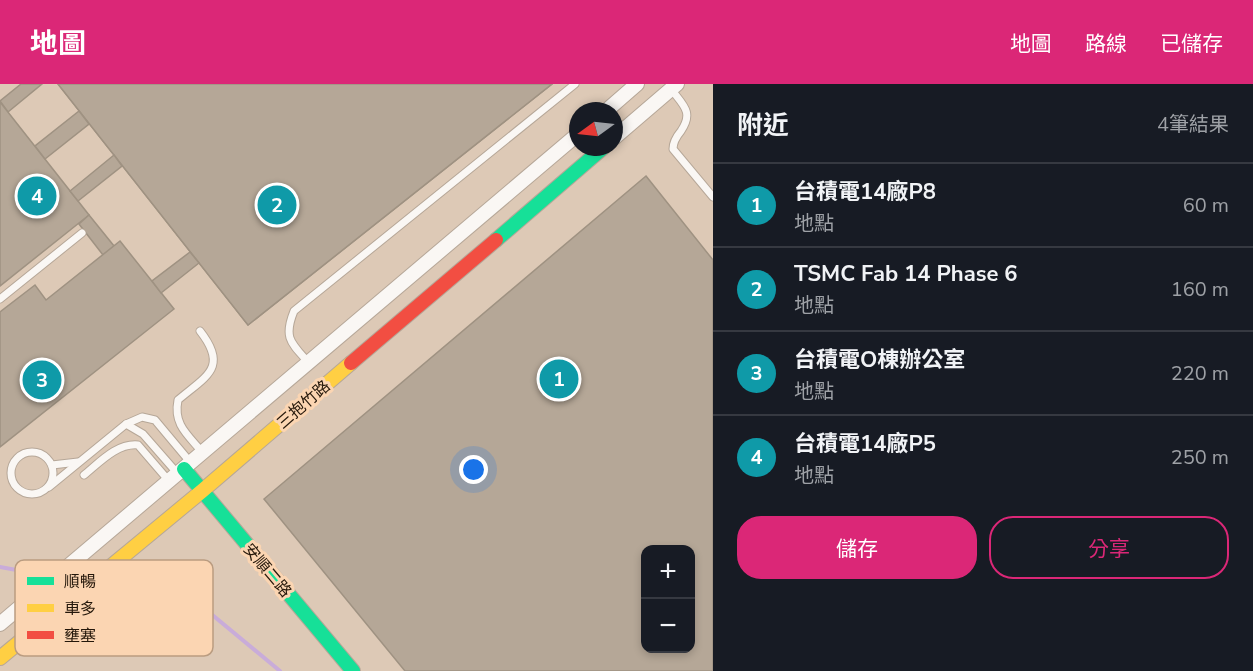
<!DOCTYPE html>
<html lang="zh-TW">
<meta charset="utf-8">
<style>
:root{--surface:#171b24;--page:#20242c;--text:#f1f3f6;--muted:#9ea1a6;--line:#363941;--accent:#db2777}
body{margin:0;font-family:"Nunito Sans","Noto Sans TC",sans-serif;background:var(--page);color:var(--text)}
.controls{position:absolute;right:18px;bottom:18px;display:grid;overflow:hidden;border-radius:12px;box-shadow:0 3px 9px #0003}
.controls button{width:54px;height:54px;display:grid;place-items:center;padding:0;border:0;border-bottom:2px solid var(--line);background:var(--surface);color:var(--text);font:30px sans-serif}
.compass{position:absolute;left:569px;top:18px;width:54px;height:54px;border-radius:50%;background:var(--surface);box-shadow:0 3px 9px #0003;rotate:255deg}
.you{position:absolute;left:474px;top:386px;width:21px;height:21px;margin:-15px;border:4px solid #fff;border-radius:50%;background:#1a73e8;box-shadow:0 0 0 9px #1a73e833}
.badge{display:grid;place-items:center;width:39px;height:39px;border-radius:50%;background:var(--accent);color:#fff;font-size:20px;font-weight:700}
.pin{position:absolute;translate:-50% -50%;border:3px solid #fff;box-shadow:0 2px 6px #0006}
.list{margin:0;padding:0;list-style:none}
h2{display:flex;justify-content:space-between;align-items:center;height:78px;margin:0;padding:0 24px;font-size:26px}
h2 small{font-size:20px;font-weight:400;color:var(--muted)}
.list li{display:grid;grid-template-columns:39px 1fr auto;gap:18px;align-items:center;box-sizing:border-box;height:84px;padding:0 24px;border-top:2px solid var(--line)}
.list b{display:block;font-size:22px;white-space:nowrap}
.list p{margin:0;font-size:20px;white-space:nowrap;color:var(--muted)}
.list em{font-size:20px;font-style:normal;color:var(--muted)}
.actions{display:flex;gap:12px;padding:18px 24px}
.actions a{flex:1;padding:14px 0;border:2px solid var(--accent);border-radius:24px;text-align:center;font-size:21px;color:var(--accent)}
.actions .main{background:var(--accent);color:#fff}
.map{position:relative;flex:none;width:713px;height:587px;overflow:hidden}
header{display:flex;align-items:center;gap:36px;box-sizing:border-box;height:84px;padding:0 30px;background:var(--accent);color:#fff}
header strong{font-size:28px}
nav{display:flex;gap:33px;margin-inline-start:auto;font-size:21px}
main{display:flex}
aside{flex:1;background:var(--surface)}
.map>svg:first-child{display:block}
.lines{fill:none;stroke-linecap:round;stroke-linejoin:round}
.stream{stroke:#c9acd9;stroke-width:4}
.building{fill:#b5a797;stroke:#9f9282;stroke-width:1.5;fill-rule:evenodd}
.lane-casing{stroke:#b6a798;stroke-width:9}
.street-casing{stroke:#b6a798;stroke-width:16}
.fast-casing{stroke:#b6a798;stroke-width:16}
.slow-casing{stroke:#b6a798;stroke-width:16}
.jam-casing{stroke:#b6a798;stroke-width:16}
.lane{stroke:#faf7f4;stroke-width:7}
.street{stroke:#faf7f4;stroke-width:14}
.fast{stroke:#16e098;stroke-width:14}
.slow{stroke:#ffcf43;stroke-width:14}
.jam{stroke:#f24e42;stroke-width:14}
.labels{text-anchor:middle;stroke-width:6;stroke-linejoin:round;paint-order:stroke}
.street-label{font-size:16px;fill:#24170a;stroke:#fbd5b2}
.key{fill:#fbd5b2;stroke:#ba9c80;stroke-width:1.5}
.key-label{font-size:16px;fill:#24170a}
</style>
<header>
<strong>地圖</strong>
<nav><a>地圖</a><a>路線</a><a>已儲存</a></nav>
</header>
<main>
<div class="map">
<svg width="713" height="587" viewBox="0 0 713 587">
<rect width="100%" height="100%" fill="#ddc9b6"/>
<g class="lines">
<g class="stream">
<path d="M0,483L49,492"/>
<path d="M60,494L82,498"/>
<path d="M98,502L182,518L210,529L280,587"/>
</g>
</g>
<g class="building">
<path d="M21,0H42L8,28L0,17Z"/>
<path d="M58,0H552L248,241Z"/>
<path d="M58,0H552L248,241Z"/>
<path d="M0,18L89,131L0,202Z"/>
<path d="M79,27L89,40L45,75L35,62Z"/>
<path d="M114,71L122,82L78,117L70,107Z"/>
<path d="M646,92L713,176V587H405L264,415ZM646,466H690V564H646Z"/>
<path d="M89,131L114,162L103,171L79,140Z"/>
<path d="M120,157L174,225L0,363V228L35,201L46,216Z"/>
<path d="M190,168L199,179L161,209L152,197Z"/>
</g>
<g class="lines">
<g class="lane-casing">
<g id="lane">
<path d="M671,5C683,21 694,28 681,47C676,53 673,58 673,65L713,113"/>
<path d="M0,215L82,149"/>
<path d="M200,247C229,284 206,292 178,316C173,341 188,351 203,369"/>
<path d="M309,279C291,259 283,254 294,227L575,0"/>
<path d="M126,340L143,350L178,390"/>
<circle cx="32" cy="389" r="21"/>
<path d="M52,381L78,378"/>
<path d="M84,391C100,378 117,359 138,361L169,397"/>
<path d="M49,403L126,340L142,333L155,336L191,379"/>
</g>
</g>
<g class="street-casing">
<g id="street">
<path d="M606,27L637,0"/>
<path d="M614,54L677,0"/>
<path d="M0,540L578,50"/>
</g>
</g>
<g class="fast-casing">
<g id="fast">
<path d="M496,156L604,63"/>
<path d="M184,385L353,587"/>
</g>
</g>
<g class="slow-casing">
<path id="slow" d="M0,574L202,407L351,279"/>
</g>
<g class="jam-casing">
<path id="jam" d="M351,279L496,156"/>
</g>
<use href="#lane" class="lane"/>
<use href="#street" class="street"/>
<use href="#fast" class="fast"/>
<use href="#slow" class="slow"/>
<use href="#jam" class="jam"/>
</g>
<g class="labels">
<g class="street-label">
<text transform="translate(303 320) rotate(-41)" y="6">三抱竹路</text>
<text transform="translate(268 486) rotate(50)" y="6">安順二路</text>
</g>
</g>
<rect x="15" y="476" width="198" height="96" rx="9" class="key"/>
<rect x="27" y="493" width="27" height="8" fill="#16e098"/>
<rect x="27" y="520" width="27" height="8" fill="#ffcf43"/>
<rect x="27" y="547" width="27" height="8" fill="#f24e42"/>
<g class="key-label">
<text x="64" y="503">順暢</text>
<text x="64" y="530">車多</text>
<text x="64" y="557">壅塞</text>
</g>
</svg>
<div class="controls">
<button>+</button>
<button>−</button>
</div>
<svg class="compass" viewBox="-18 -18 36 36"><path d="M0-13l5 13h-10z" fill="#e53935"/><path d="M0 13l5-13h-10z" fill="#9ea1a6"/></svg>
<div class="you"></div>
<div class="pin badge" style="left:559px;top:295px;background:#0f9aa8">1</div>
<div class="pin badge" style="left:277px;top:121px;background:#0f9aa8">2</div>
<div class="pin badge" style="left:42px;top:296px;background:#0f9aa8">3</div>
<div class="pin badge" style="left:37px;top:112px;background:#0f9aa8">4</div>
</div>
<aside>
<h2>附近<small>4筆結果</small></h2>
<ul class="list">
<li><span class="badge" style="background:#0f9aa8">1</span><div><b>台積電14廠P8</b><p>地點</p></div><em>60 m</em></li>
<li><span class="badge" style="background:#0f9aa8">2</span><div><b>TSMC Fab 14 Phase 6</b><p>地點</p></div><em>160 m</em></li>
<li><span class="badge" style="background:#0f9aa8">3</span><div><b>台積電O棟辦公室</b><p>地點</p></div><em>220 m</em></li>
<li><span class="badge" style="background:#0f9aa8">4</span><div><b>台積電14廠P5</b><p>地點</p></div><em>250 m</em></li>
</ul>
<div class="actions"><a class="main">儲存</a><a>分享</a></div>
</aside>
</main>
